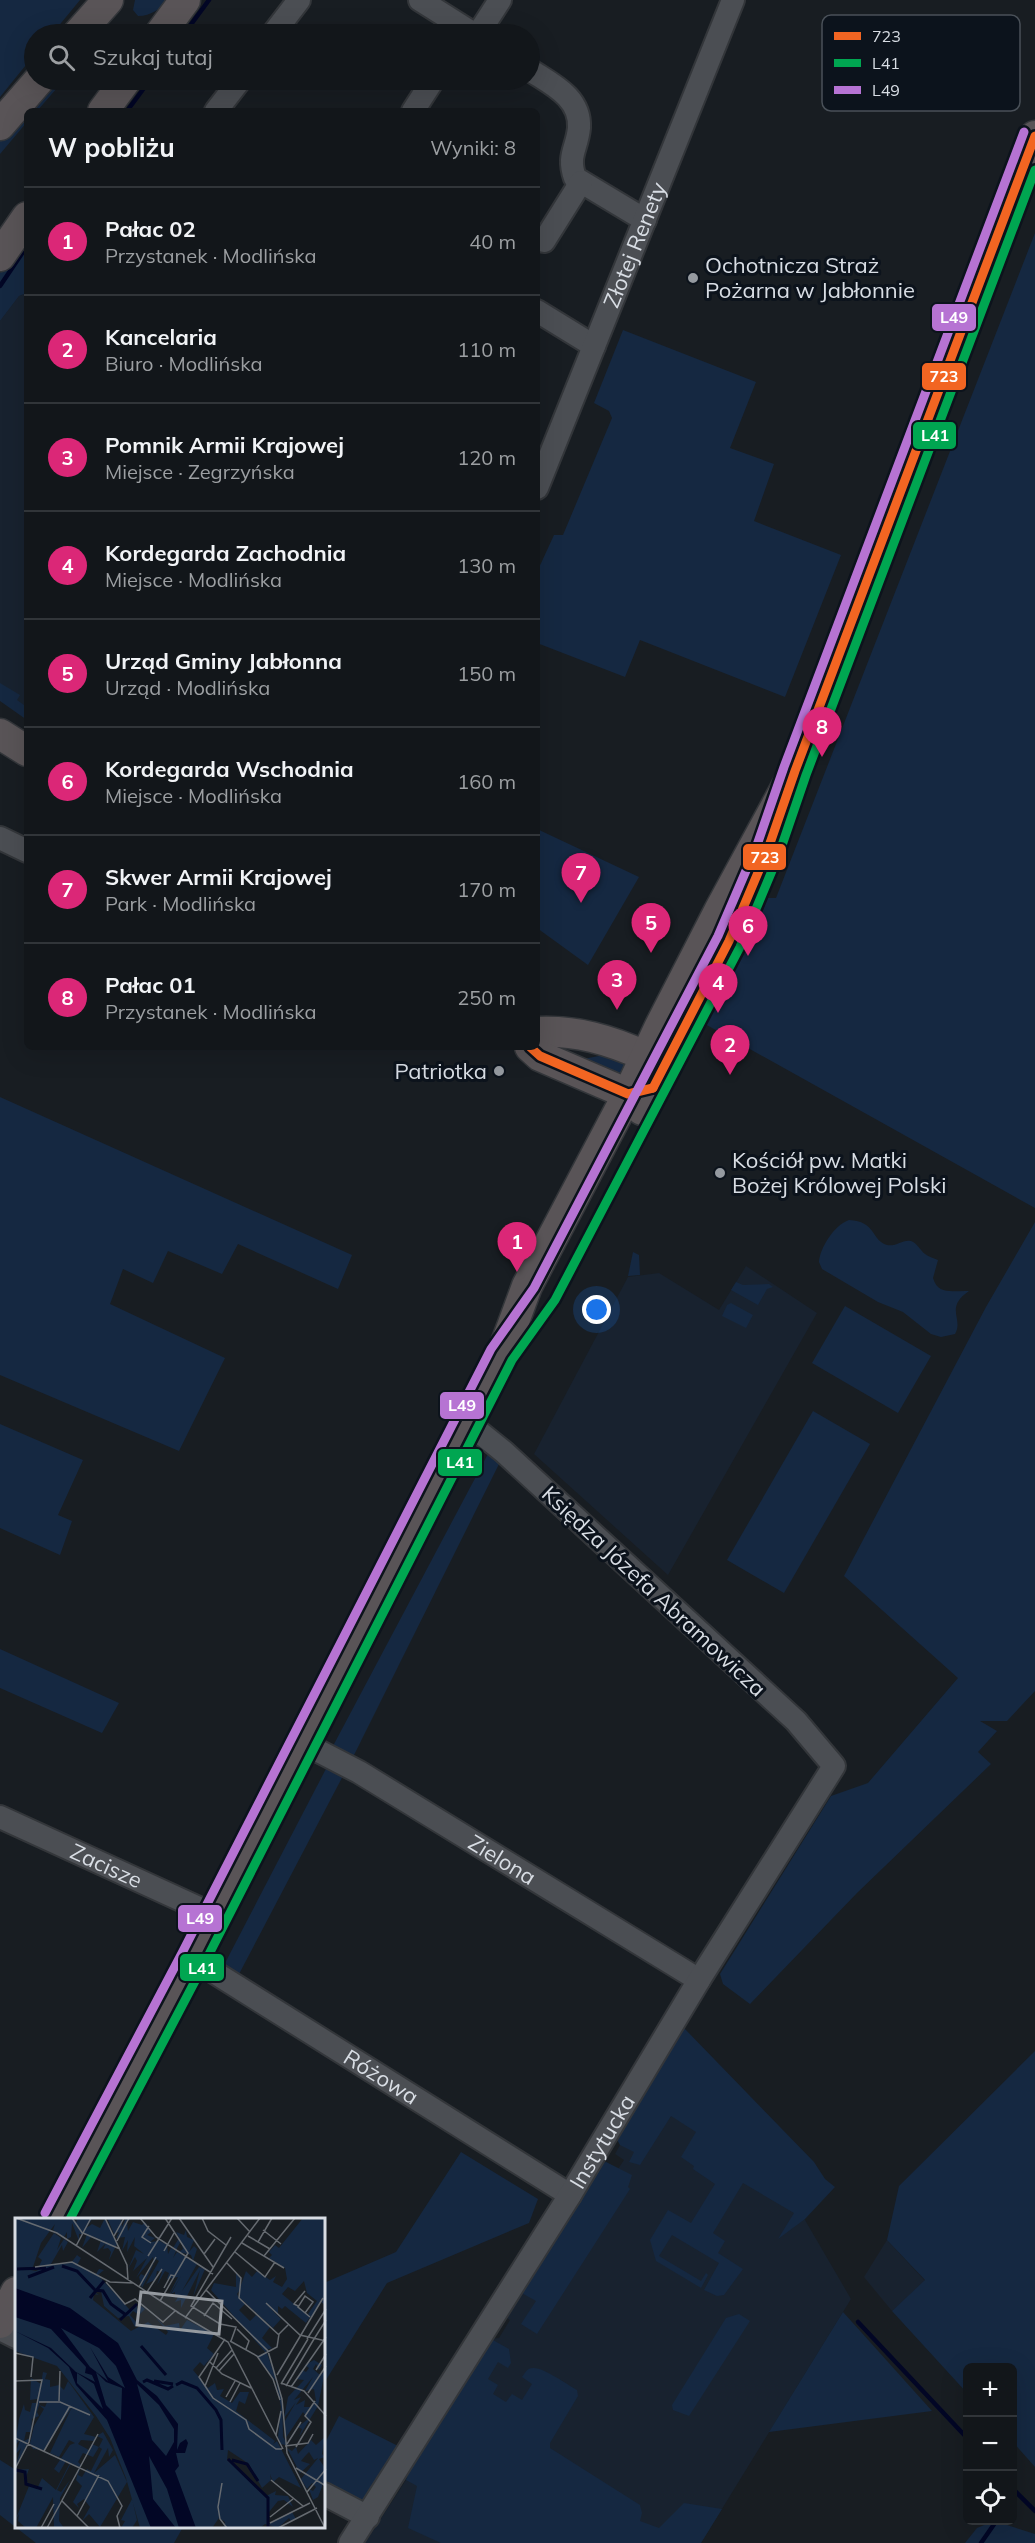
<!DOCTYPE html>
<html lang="pl">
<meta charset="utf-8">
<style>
:root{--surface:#12161a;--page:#1b1f23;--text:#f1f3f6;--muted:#9c9fa2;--line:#313539;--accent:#db2777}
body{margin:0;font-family:Mulish,sans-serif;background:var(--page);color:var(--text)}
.controls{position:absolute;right:18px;bottom:18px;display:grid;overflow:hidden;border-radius:9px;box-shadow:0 6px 24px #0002}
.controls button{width:54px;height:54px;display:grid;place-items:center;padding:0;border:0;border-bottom:2px solid var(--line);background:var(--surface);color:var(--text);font:30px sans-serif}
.you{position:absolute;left:597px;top:1310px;width:21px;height:21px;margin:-15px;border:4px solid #fff;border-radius:50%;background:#1a73e8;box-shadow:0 0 0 9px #1a73e833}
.badge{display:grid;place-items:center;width:39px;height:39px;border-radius:50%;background:var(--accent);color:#fff;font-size:20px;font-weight:700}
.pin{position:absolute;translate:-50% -50px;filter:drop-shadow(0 2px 3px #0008)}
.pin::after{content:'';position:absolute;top:32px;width:21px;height:18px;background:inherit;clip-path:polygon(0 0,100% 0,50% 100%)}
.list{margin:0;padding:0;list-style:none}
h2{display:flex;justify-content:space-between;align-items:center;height:78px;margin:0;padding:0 24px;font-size:26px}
h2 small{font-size:20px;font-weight:400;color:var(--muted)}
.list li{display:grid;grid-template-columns:39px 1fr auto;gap:18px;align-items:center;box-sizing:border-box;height:108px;padding:0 24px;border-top:2px solid var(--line)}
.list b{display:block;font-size:22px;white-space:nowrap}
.list p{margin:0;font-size:20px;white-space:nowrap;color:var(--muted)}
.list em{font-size:20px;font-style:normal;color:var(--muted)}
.icon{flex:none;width:33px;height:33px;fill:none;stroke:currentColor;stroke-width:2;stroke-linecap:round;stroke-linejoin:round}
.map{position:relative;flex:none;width:1035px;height:2543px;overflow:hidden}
.search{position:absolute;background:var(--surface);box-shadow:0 6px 24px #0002;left:24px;top:24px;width:516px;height:66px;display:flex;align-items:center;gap:15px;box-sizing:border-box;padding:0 21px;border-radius:33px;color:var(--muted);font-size:22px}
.panel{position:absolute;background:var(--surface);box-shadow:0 6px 24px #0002;left:24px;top:108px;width:516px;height:942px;border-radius:9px}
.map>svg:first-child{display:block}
.built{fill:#18222f}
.green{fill:#152841}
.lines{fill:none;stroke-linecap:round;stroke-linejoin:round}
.stream{stroke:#020625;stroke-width:4.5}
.minor-casing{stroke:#33363a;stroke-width:26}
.major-casing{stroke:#33363a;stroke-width:33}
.minor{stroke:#4b4e53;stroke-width:22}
.major{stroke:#595457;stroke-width:30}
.bus-1-casing{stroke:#0c131c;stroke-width:14}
.bus-2-casing{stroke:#0c131c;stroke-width:14}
.bus-3-casing{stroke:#0c131c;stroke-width:14}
.bus-1{stroke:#f26522;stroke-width:9}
.bus-2{stroke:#00a651;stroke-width:9}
.bus-3{stroke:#b673d3;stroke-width:9}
.poi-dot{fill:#959aa0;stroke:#0c131c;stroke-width:2}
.labels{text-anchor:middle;stroke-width:6;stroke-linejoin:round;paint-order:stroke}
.street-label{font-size:22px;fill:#d8dde4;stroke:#0c131c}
.poi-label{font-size:22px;fill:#d8dde4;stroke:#0c131c;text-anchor:start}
.inset-river{fill:none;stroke:#020625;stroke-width:3}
.inset-road{fill:none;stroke:#656a70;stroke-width:1.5}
.view{fill:#959aa0;fill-opacity:0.15;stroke:#959aa0;stroke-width:3}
.inset-edge{fill:none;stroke:#d8dde4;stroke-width:3}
.key{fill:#0c131c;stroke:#495058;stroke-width:1.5}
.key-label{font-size:16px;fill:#d8dde4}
.line-badge{stroke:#0c131c;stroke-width:2}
.badge-label{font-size:16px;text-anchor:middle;font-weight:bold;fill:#fff}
</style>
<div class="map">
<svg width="1035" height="2543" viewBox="0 0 1035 2543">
<rect width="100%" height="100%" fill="#181d22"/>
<g class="built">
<path d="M27,293V707L0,689V321L19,296Z"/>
<path d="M746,1266L817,1313L668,1575L534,1454L628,1277L659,1273L719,1310Z"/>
<path d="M655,2074L791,2196L851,2299L701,2543H365L406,2480L411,2467L491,2339L499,2338L510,2320L504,2316L606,2162L618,2169L624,2160L615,2154L620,2145L616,2137Z"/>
<path d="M887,2240L925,2281L892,2311L864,2277Z"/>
</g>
<g class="green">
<path d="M0,0H80L52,34H34V55L0,97Z"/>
<path d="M135,0H170C161,8 151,16 138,16L133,10Z"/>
<path d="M52,80H64L37,111H27V122L0,154V140Z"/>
<path d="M1035,233V1208L705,1024L750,942L768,898H776Z"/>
<path d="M27,234V293L19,296L0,321V273Z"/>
<path d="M623,330L756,382L730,448L774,464L754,521L841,555L785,697L640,640L625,677L537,643V572L554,535H563L612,418L609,411L594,403Z"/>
<path d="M0,683L20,695L17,700L27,707V720L0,701Z"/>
<path d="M537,829L639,877L588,965L537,928Z"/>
<path d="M601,1049L627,1062L628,1079L583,1059L599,1056Z"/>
<path d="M0,1097L352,1255L338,1289L238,1244L222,1274L168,1251L153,1283L123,1269L110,1304L225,1358L179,1451L0,1375Z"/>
<path d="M849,1220C876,1221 871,1240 887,1245C896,1247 903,1239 911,1241C917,1243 920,1250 925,1254C929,1257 934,1258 938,1260L933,1278C938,1296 954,1290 969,1291C944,1308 964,1319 955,1334L941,1337L931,1334L903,1312L878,1302L822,1269L819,1262C820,1248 834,1225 849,1220Z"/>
<path d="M1035,1222V1691L1007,1721H980L997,1731L978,1752L991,1764L857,1893L750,2004L723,1984L720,1974L831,1796L868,1783L958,1678L844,1576L986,1307Z"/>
<path d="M633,1252L639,1255L640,1275L628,1276Z"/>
<path d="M736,1282L743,1285L769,1284L773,1287L767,1289L758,1305L731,1290Z"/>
<path d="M731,1303L753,1315L746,1328L722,1316L727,1305Z"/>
<path d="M845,1306L931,1356L898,1413L812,1363Z"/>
<path d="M813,1411L870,1444L784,1593L727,1560Z"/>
<path d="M0,1424L83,1460L58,1515L72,1521L60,1555L0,1528Z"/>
<path d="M489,1452L501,1460L353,1757L333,1746Z"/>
<path d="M0,1649L119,1703L102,1733L0,1688Z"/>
<path d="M329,1763L345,1772L238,1976L223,1967Z"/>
<path d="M684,2028L814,2162L825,2179L835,2187L805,2219L778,2239L794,2213L743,2183L713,2233L725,2241L718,2253L743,2269L724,2295L717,2296L704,2290L719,2263L672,2235L659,2256L701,2281L706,2273L708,2275L701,2288L656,2261L650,2240L668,2210L691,2223L715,2184L693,2169L694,2166L681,2157L696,2132L671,2116L640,2165L629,2162L634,2152L620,2145L616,2137Z"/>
<path d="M1035,2051V2467L1013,2442L1012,2368H968L967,2393L892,2311L925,2280L887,2240L899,2186Z"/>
<path d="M461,2152L538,2199L529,2223L387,2283L324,2383V2283L396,2252Z"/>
<path d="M606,2162L632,2175L628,2187L630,2189L537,2334L521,2324L536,2301L520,2292L599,2165Z"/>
<path d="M843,2312L932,2411L769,2432Z"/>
<path d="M739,2314L750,2321L689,2416L673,2410L672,2405L726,2318Z"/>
<path d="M491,2339L509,2349L511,2363L508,2368L498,2362L488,2379L498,2385L493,2394L506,2402L512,2394L522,2400L532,2384L522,2377C525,2373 527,2368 533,2368C543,2367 568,2385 577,2390L578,2396L550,2443V2448L640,2505L642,2513L640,2521L659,2528L684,2503L722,2509L701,2543H441L408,2528L417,2486L406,2480L411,2467Z"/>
<path d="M339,2416L398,2446L367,2500L356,2502L324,2487V2445Z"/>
<path d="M0,2460L16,2470V2526L183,2527L174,2543H36L0,2515Z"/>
<path d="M994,2521L1035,2534V2543H965L977,2528Z"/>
</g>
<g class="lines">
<g class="stream">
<path d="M184,34L209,0"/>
<path d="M127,111L150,80"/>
<path d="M0,286L27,246"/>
<path d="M858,2322L968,2439"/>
<path d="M1012,2488L1035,2511"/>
<path d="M981,2543L997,2520"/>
</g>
<g class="minor-casing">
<g id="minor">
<path d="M420,0L474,34"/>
<path d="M273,34L299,0"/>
<path d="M478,34L500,0"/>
<path d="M530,70C551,84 581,97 579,128C577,149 567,155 575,178L645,220"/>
<path d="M216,111L240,80"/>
<path d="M413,111L433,80"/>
<path d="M544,241L581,182"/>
<path d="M537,311L594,346"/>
<path id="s1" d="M537,488L733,0"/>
<path d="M0,838L27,851"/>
<path id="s2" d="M303,1743L359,1772L699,1980"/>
<path id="s3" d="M0,1817L214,1915"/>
<path id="s4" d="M193,1959L570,2195"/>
<path d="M0,2329L16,2337"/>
<path d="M324,2494L368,2517"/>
<path id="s5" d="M350,2543L570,2195L699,1980L834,1766L796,1721L504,1452L468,1423"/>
</g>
</g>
<g class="major-casing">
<g id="major">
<path d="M78,34L108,0"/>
<path d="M160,34L185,0"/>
<path d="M103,111L126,80"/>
<path d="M0,125L39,80"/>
<path d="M0,256L27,217"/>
<path d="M0,734L27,751"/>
<path d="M789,789L1035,136"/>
<path d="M537,1032C576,1030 610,1040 645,1056"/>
<path d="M530,1047L540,1056L628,1094L647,1089"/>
<path d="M642,1110L729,941L754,881"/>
<path d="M56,2219L193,1959L468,1423L502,1354L527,1286L538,1265L628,1094L660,1026L719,911L795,771"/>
<path d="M0,2323L16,2292"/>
</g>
</g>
<use href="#minor" class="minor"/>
<use href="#major" class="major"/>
<g class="bus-1-casing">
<g id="bus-1">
<path d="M530,1047L540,1056L628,1094L653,1088"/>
<path d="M653,1088L729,941L768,849L795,771L1035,136"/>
</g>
</g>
<g class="bus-2-casing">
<path id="bus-2" d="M70,2219L204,1964L512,1360L555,1300L740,947L779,854L806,775L1035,170"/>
</g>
<g class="bus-3-casing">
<path id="bus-3" d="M45,2213L182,1953L491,1349L534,1288L718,936L757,845L784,767L1024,132"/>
</g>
<use href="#bus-1" class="bus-1"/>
<use href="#bus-2" class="bus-2"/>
<use href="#bus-3" class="bus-3"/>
</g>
<g class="poi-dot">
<circle cx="693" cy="278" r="6"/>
<circle cx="499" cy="1071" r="6"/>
<circle cx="720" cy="1173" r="6"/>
</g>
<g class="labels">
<g class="street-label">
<text dy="8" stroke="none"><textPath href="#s1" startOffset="262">Złotej Renety</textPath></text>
<text transform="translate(654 1591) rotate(43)" y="8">Księdza Józefa Abramowicza</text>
<text dy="8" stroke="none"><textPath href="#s2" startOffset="231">Zielona</textPath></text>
<text dy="8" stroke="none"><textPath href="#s3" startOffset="117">Zacisze</textPath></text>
<text dy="8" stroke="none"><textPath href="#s4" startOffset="222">Różowa</textPath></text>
<text dy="8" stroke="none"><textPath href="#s5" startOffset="474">Instytucka</textPath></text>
</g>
<g class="poi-label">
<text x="705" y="273">Ochotnicza Straż<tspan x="705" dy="25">Pożarna w Jabłonnie</tspan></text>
<text x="487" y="1079" text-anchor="end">Patriotka</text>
<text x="732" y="1168">Kościół pw. Matki<tspan x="732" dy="25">Bożej Królowej Polski</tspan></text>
</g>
</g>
<g transform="translate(15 2218)">
<rect width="310" height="310" fill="#181d22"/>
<path d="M0,0H56L62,4L61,0H78L71,10L77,6L85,10L90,0L102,26L94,42L96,34L93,30L88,31L91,25L82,34L86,22L77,18L67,30L72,16H64V23L57,5L56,19L52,21V14L49,19L38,12L40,6L26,25L18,49L4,50L21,53L31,48H24L27,42L23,39L39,15L46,20L42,32L49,21L53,24L48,33L47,27L36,46L56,45L62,37L66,40L62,47L81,56L84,51L89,52L83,57L115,92L122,85V91L125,87L130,91L124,97L118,93L115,97L123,106L120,109L114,98L103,100L89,88L86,73L79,74L84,77L79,76L78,82L116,113L133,104L151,117L153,114L141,100L150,108L164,105L165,112L172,102L199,116L192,130L199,136L189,148L185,144L178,152L193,170L200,165L202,172L209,171L205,178L217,185L225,174H234L230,186L224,183L221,193L260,223L258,226L262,223L286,270L264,259L258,264L255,256L256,262L247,270L234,246L213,232L212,242L251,278L261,273L260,277L273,278L278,289L269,282L263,283L254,294L252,307L277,294L281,301L276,303L274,300L263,310L250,306L245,310H208L210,304L204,300L197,310H125L111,260L95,220L81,198L42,148L0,133ZM92,0H106L107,9L111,0H117L112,4L113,13L118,4L127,7L130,4L136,14L132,17L140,20L135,24L145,23L152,27L153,36L156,30L161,33L158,40L162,34L182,46L167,73L184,49L190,51L178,79L185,52L166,90V82L160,84L164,77L160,80V74L156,76L166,58L152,81L163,59L152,61L154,55L150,53L142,67L147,54L142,53L140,62L131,66L144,43L141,41L127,70L124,59L126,56L130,58L139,45L138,39L121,60L132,40L118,53L122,43L120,39L113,51L121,32L129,36L119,28L120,19L112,34L113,22L107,33L110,19L101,20L104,14L99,16ZM288,0H310V87L306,84L296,99L293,96L302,83L292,75L289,63L280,73L273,69L267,76L295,99L291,105L270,88L267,91L263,88V96L256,91L266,101L258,110L225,80L224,73L222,76L224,80L230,86L224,92L235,103L241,97L255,109L247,120L257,130L251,132L267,179L268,219L274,228L266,226L263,219L266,189L261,163L242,138L251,135L196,72L199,65L221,69V55L226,61L225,70L231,53L237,59L242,53L255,62L261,58L258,64L267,69L272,61L270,50L254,40L257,37L254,34L260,27L264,30ZM171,12L172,19L179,22L174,34L179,28L182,31L178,43L176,37L164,34L168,31L166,23L161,32L158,30L164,20L161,14L169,17ZM299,142L307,147L304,152L301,146L298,151L305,157L310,153L303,188L284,219L287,211L283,209L293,201L288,194L270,221V203L281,184L269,200L273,179L289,162L281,161L287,152L291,154L294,150L290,147ZM298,159L290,173L299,171L301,183L296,189H289L290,182L281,187L286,179L279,182ZM28,154L32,155L30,161L35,162V169L44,167L49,172L53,163L79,199L69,216L81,219L79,223L66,222L63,226L74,232L77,226L84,229L78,239L68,235L63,244L66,247L63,257L67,259L72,251L76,253L87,231L84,229L88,221L82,218L88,214L98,232L94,239L93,230L79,255L100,237L112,264L85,309L74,296L67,303L75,289L69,281L62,286L64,290L58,284L67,268L61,262L64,249L56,245L42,272L46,274L55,262L45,280L44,303L49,310H39L38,279L21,310H11L3,303L4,296L0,303L14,268L10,265L9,254L3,252L0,259L1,252L14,251L10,262L16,268L22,271L27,260L41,272L55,245L51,243L44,255L39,251L55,227L60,225L54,222L44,239L35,235L57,189L29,232L18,231L15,225L19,208L29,191L24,187L30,189L32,184H25L22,194L24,198L17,201L16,214H11L9,223L15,220L0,250L6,230L0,237L5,222L0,227L4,201L9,186L10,192L15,194L17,185H22V181L15,182L16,160L26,166ZM310,219L307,236L310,239L304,241L310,250V261L303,279L298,282L294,271L298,273L301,269L297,265L292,271L286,261L303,240L299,242L294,234L291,237L286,243L295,246L285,255L272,230L277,233L281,229L283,236L296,222L301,227ZM117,281L122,302L117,310H113V306V310H106L110,303L106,302Z" fill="#152841" fill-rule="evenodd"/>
<path d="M0,70L55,90L103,125L122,162L142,178L163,206L162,232L165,225L171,221L173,225L170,235H161L164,248L160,253L181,310H164L152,271L134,238L138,281L161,310H136L92,202L61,167L54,149L33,130L0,113L36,130L61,154L80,164L77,157L70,155L71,149L36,111L0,99ZM46,110L84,130L101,148L110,170L93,159L75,129L93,163L75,149ZM81,154L91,164L107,170L106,202L91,187ZM62,155L79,166L88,191L62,165ZM122,166L144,187L159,211V224L151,238L137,222Z" fill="#020625" fill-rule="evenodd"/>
<path class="inset-river" d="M47,48L62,53L80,72M2,51L31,50M13,59L39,49M80,72L88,73L96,86L111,97M75,80L89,63M105,102L122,86M126,128L151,157M139,163L158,166M128,164L132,162L153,171L158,168M161,167L167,164L182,170L201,192L206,202L207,232M213,241L253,280V310M217,242L232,246L243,263M1,252L10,254L11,266L27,271"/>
<path class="inset-road" d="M1,0L42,15L164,95M57,0L68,16M90,0L112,47L113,62M125,0L141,19L198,56M164,0L198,49M187,0L193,13L211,27M222,0L235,14M134,8L127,19L136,25M248,12L266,26M68,15L105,31M99,18L109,0M233,18L255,31M102,23L114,0M243,24L257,0M227,25L269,50M61,28L76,0M149,33L159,15M220,34L250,59L260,44M189,36L200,21M133,38L157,0M249,38L280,0M211,44L226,60L224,80L264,117M20,49L57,44L95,64L118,65M91,64L110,86L120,81L148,104L160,93M124,69L141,39M149,70L156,57L160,58M191,72L253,133L267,181L272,235L310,310M132,74L147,51M145,83L173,35L150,0M251,85L285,117L311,123M283,88L279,86L290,73M162,94L213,124L268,231M290,95L298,84L290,78L283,89L295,99M189,98L198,85L217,101M170,100L245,0M222,111L234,123L231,131M210,121L184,159L198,180L231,202L234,211L261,231H267M292,121L311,91M299,121L311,102M215,123L242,138L258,161L265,182M216,123L221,109L205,106L176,88L216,19M0,135L18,139L16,159M243,139L262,129L264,116L273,107M194,143L207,156L236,170M201,150L217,132M301,152L311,136M204,153L219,136M262,157L308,80M0,163L27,162L14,224L0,251M266,165L289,173L311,198M266,166L293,121M190,168L203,135M271,168L299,121M276,169L311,119M293,175L311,148M211,179L220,163M44,183L45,153M24,184H45L75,197M215,184L225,165M261,217L266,193M0,220L93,263L107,288L102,298L105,310M272,226L286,204M270,228L293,225L298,216M281,229L296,204L290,198L300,183M29,233L55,188M281,250L311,268M256,262L288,288M207,265L203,289L205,301L212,310M292,274L311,251M47,283L74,310M62,298L84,257M255,299L278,281M255,305L295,285M26,310L39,286M32,310L83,216M263,310L302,290"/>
<path class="view" d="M126,74L207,83L204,116L122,107Z"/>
<rect width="310" height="310" class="inset-edge"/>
</g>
<rect x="822" y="15" width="198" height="96" rx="9" class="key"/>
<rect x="834" y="32" width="27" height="8" fill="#f26522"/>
<rect x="834" y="59" width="27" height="8" fill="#00a651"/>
<rect x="834" y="86" width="27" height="8" fill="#b673d3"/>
<g class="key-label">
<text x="872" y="42">723</text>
<text x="872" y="69">L41</text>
<text x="872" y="96">L49</text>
</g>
<g class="line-badge">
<rect x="931" y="303" width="46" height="29" rx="6" fill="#b673d3"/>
<rect x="921" y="362" width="46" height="29" rx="6" fill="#f26522"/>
<rect x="912" y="421" width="45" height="29" rx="6" fill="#00a651"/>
<rect x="742" y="843" width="45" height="28" rx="6" fill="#f26522"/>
<rect x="439" y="1391" width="46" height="29" rx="6" fill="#b673d3"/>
<rect x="437" y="1448" width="46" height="29" rx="6" fill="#00a651"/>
<rect x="177" y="1904" width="46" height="29" rx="6" fill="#b673d3"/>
<rect x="179" y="1953" width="46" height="29" rx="6" fill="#00a651"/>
</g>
<g class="badge-label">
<text x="954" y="323">L49</text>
<text x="944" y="382">723</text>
<text x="935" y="441">L41</text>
<text x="765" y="863">723</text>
<text x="462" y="1411">L49</text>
<text x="460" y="1468">L41</text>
<text x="200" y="1924">L49</text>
<text x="202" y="1974">L41</text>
</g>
</svg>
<div class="controls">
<button>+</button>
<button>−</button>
<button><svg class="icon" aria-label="locate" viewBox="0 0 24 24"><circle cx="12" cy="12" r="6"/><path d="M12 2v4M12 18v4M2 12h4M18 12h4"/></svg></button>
</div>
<div class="you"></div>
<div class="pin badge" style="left:517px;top:1272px">1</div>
<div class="pin badge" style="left:730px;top:1075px">2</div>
<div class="pin badge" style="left:617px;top:1010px">3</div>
<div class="pin badge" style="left:718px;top:1013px">4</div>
<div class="pin badge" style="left:651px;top:953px">5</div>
<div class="pin badge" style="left:748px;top:956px">6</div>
<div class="pin badge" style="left:581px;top:903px">7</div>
<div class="pin badge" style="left:822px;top:757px">8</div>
<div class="search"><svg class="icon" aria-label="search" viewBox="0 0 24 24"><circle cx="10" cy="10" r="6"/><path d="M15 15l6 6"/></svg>Szukaj tutaj</div>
<section class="panel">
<h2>W pobliżu<small>Wyniki: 8</small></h2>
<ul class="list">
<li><span class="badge">1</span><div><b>Pałac 02</b><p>Przystanek · Modlińska</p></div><em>40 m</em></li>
<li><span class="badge">2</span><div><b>Kancelaria</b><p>Biuro · Modlińska</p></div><em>110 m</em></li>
<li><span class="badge">3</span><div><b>Pomnik Armii Krajowej</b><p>Miejsce · Zegrzyńska</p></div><em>120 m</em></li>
<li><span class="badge">4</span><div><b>Kordegarda Zachodnia</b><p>Miejsce · Modlińska</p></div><em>130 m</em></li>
<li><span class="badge">5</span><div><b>Urząd Gminy Jabłonna</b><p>Urząd · Modlińska</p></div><em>150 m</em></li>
<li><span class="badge">6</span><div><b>Kordegarda Wschodnia</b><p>Miejsce · Modlińska</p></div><em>160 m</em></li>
<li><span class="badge">7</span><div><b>Skwer Armii Krajowej</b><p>Park · Modlińska</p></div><em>170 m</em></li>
<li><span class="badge">8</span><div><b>Pałac 01</b><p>Przystanek · Modlińska</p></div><em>250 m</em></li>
</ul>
</section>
</div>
